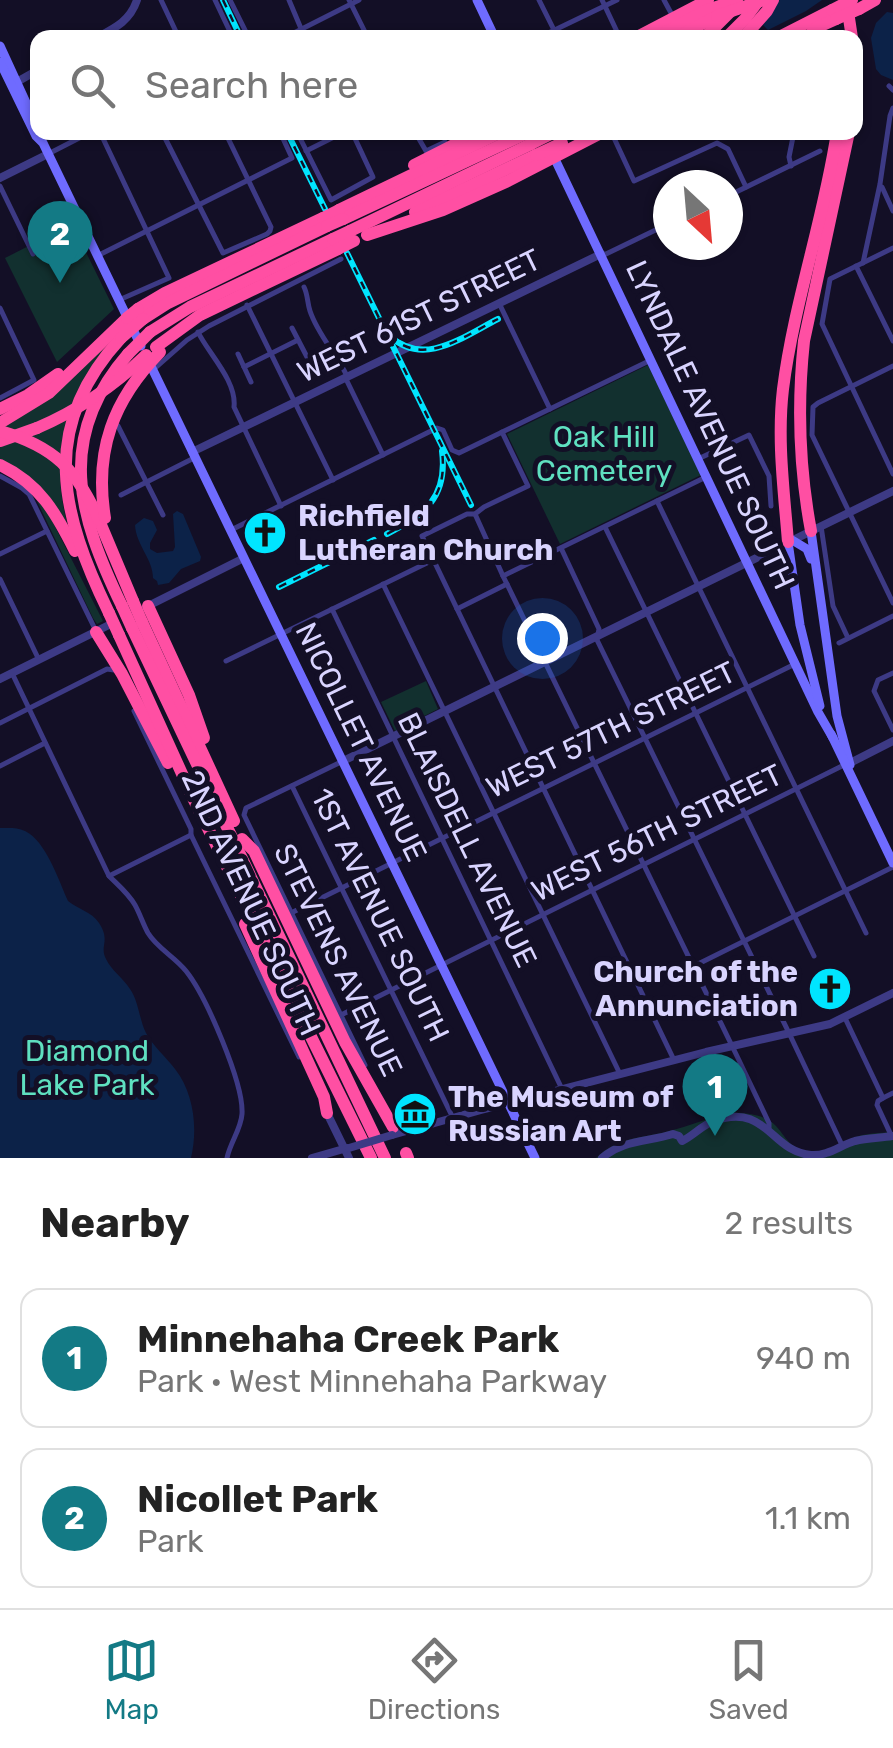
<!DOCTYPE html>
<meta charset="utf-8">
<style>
:root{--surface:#fff;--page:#f6f6f6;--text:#222;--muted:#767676;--line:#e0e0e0;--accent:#137a85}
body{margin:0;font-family:Rubik,sans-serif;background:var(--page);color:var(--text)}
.compass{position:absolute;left:653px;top:170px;width:90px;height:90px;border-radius:50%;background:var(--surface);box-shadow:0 2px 8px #0004;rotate:154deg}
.you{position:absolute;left:542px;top:638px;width:35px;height:35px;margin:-25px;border:8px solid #fff;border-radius:50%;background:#1a73e8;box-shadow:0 0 0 15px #1a73e833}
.badge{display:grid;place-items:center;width:65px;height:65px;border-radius:50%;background:var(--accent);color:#fff;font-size:32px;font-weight:700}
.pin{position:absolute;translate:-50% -82px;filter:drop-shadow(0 2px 5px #0008)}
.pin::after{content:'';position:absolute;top:52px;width:35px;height:30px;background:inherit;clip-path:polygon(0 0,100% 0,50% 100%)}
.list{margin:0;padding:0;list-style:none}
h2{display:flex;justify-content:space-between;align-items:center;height:130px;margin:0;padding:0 40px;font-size:42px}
h2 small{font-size:32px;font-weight:400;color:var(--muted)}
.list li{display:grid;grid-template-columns:65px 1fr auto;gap:30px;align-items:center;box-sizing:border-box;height:140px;margin:0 20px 20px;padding:0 20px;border:2px solid var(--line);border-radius:20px}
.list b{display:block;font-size:38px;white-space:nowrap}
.list p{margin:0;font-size:32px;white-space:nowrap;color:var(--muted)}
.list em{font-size:32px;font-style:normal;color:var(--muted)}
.icon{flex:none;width:55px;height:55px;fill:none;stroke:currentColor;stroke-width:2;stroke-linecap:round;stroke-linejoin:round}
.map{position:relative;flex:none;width:893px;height:1158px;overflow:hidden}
.search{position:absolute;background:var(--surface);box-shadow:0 2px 8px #0004;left:30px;right:30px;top:30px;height:110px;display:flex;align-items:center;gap:25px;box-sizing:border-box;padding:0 35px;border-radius:20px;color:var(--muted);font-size:38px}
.sheet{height:450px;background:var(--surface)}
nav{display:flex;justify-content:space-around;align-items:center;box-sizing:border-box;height:140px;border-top:2px solid var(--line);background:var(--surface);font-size:28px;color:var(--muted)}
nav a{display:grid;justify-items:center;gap:5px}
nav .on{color:var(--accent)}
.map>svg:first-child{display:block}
.green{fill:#12302f}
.water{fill:#0c2248}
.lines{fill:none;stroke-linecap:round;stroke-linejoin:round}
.minor{stroke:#3d3a85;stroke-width:5}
.tertiary{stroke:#3d3a85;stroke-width:8}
.secondary{stroke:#6f6bff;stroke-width:9}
.motorway{stroke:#ff4fa3;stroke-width:12}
.rail-casing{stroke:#00e5ff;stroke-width:6}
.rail{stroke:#130f26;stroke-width:2.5;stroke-dasharray:8;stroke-linecap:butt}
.tertiary-bridge{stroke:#3d3a85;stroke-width:8}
.motorway-bridge{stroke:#ff4fa3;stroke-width:12}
.labels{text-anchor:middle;stroke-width:10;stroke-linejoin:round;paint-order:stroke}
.street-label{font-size:30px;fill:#d9d4ff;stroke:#130f26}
.park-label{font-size:30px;fill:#5fe0c0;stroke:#130f26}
.poi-label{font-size:30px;font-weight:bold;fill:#d9d4ff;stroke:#130f26;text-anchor:start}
</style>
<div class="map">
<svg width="893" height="1158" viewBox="0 0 893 1158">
<rect width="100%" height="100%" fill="#130f26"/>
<g class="green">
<path d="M72,224L114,309L57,362L5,258Z"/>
<path d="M106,346C63,405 49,460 69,531L51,501L0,462V425Z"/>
<path d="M648,365L701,475L560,544L507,434Z"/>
<path d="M27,487L47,511L103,621L97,624L93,618L36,499Z"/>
<path d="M426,681L438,709L395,731L381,702Z"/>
<path d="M730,1113C745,1112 766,1115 776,1126C787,1138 788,1147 807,1151C825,1154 837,1144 853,1138C865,1133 880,1133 893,1132V1158H596C619,1136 640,1139 669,1131C690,1126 709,1117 730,1113Z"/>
</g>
<g class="water">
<path d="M779,0H822L806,11L768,30L763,25Z"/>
<path d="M887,12L893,13V80L881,75L876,69L871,38L876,23Z"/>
<path d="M177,511L183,514L201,557L200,561L181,569L169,583L158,585L157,581L153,578C153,559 136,545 135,525L144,518L153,521L157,530L150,543V549L157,553L173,551L175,547L173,514Z"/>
<path d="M0,828C8,828 17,827 25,831C46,841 59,881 68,901C79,910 91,911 99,923C111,941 99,946 106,959C111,970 123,978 130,989C139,1002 139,1019 146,1033C153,1046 166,1057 175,1069C194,1093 198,1129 191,1158H0Z"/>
</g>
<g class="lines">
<g class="minor">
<path d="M161,0L179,38"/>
<path d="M215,0L233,38"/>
<path d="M230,0L249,38"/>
<path d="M289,0L305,38"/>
<path d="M349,0L368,38"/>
<path d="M539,0L558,38"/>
<path d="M602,0L620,38"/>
<path d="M664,0L671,13"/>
<path d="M284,38L359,0"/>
<path d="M538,38L617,0"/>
<path d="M889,86L893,90"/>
<path d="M100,132L169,278L119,300"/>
<path d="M162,132L223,253L267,234L270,231L271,227L225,132"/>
<path d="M297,132L331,200L373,177L352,132"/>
<path d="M415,132L426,151L445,142"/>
<path d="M617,132L614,138L634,181L717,143L728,149L746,187"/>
<path d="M306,151L344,132"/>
<path d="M48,154L91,132"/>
<path d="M791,166L789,157L794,132"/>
<path d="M0,186L33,254"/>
<path d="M882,187L893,211"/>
<path d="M728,196L820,151"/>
<path d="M893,248L830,279L822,324L893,474"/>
<path d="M601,254H606L668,224"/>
<path d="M97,256L292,158L280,132"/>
<path d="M863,263L880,184L890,116L893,108"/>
<path d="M856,266L893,341"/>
<path d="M304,287C308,295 307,302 310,311C318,335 336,353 347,376"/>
<path d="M499,303L550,409"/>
<path d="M247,305L333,480"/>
<path d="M0,308L34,380L0,398"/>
<path d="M292,328L307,357"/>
<path d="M198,332C208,353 237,381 234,407L281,506"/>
<path d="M238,354L251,382"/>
<path d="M893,366L818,403L813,407L812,435L893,603"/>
<path d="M244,367L298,340"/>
<path d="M153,370L187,340L209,326L341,259"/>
<path d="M345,377L383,455"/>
<path d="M118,426L163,515"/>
<path d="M502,432L528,486L484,507L475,514H467L422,536L674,1060"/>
<path d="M698,459L749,435L769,476L771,506"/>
<path d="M0,476L22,488L29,494L95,629"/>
<path d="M121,495L194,458"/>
<path d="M657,501L866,933"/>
<path d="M475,514L503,576L735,1052L769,1123V1128"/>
<path d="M821,526L833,606L848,638"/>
<path d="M605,527L814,956"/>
<path d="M231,530L437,428L443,430L452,450L459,453L651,360"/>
<path d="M561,548L599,629L597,640L789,1033L842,1145"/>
<path d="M0,554L47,531"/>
<path d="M503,576L704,478"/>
<path d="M0,579L39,660"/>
<path d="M383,584L620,1074"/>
<path d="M332,609L562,1089"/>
<path d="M457,609L507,584"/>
<path d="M839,643L893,616"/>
<path d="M226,661L433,560"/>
<path d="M12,673L109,876C118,885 128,893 135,905C140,914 143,924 148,933C157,948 175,957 186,971C206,996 244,1084 242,1114C241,1129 230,1143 227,1158"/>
<path d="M893,673L878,680L874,691L893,730"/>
<path d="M134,711L191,829V835L299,1057"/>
<path d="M0,723L107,669L114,670"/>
<path d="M343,761L246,808L244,815L365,1065"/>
<path d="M0,766L45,743"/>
<path d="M292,786L452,1116"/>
<path d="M109,876L191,835"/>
<path d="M291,913L793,665"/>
<path d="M694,966L893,867"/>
<path d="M341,1015L844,765"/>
<path d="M845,1018L883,1098L878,1101L877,1105L891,1135"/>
<path d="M883,1098L893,1093"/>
</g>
<g class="tertiary">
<path d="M96,38C115,28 130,21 137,0"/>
<path d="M15,83L38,70"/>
<path d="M0,178L48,154"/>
<path d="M192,452L601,254"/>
<path d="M146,607L244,558"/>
<path d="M0,679L115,622"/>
<path d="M343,761L893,491"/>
<path d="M848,764L893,741"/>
<path d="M327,1113L349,1158"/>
<path d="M392,1135L481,1110L706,1052L830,1024L893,993"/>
<path d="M312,1158L347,1148"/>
<path d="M602,1158C622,1140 648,1142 673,1134L679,1136L682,1141C693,1136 702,1125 714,1121C767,1102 771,1152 811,1155C828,1156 839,1146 855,1141C867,1138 880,1138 893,1136"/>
</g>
<g class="secondary">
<path d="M477,0L495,38"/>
<path d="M0,46L34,120"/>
<path d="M0,62L36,136L43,143L141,346"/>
<path d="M553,155L818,712L833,738"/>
<path d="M148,360L535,1158"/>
<path d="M811,531L837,716L850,765"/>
<path d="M792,540L807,549L811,559"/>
<path d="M788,542L800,625L820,706"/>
<path d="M831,734L893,863"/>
</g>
<g class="motorway">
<path d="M847,5L852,38"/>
<path d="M859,9L875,0"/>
<path d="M635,38L708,0"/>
<path d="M655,38L705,11L737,0"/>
<path d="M675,38L717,16"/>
<path d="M704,38L732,10"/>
<path d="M726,38L745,19L759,0"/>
<path d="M743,38L767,11L773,0"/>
<path d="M777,38L832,10"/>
<path d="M807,38L816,28L836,19"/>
<path d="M414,165L479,132"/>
<path d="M339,210L501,132"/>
<path d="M415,212L536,155"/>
<path d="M343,219L529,132"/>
<path d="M350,231L531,144"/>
<path d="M367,235L443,210L508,181L603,132"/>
<path d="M138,309L165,293L323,218"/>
<path d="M143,319L168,303L327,226"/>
<path d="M150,332L190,307L333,239"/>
<path d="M156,347L200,315L338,249"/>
<path d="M0,409L28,395L58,374"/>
<path d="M0,423L49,393L127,318"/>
<path d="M0,441L37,428"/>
<path d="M0,465C40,484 56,513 75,551"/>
<path d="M99,520L133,601"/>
<path d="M811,531C799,467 797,406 804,341L849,132"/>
<path d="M788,542C784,491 777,440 783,389C794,302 824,219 837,132"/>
<path d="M122,606C78,515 55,438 128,354"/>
<path d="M148,606L189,695L204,738"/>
<path d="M109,613C61,514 38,428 121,338"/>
<path d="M142,622L234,821"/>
<path d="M132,628L385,1158"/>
<path d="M96,632L122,674L168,763"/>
<path d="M119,635L193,798L371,1158"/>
<path d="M242,839L254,851L345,1042L393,1127"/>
<path d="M245,924L324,1097L327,1113"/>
<path d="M406,1153L408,1158"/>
</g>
<g class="rail-casing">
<g id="rail">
<path d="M223,0L241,38"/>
<path d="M287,132L325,209"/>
<path d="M347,253L471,505"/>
<path d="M390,336C424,368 464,336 498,319"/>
<path d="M387,534C424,515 448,498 442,451"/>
<path d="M279,587L374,540"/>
</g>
</g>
<use href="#rail" class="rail"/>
<path class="tertiary-bridge" d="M349,1148L392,1135"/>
<g class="motorway-bridge">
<path d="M832,10L852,0"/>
<path d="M717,16L764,0"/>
<path d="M836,19L859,9"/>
<path d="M531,144L555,132"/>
<path d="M536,155L562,143"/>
<path d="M323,218L339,210"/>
<path d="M327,226L343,219"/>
<path d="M333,239L350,231"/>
<path d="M338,249L354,241"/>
<path d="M127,318L138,309"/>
<path d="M121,338L143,319"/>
<path d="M128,354L150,332"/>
<path d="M37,428C79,410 113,387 146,355"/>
<path d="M0,431C54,446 77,470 99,520"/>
<path d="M105,518C94,451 113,400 160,352"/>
<path d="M133,601L142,622"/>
<path d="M122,606L132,628"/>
<path d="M109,613L119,635"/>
</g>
</g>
<defs>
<g id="church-disc" transform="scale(2.25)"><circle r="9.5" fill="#00e5ff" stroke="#130f26"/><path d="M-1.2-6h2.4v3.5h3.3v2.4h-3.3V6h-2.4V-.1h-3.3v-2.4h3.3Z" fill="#111"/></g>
<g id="museum-disc" transform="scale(2.25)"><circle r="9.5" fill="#00e5ff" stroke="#130f26"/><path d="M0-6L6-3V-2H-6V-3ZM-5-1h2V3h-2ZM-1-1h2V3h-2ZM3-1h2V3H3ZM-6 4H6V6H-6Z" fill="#111"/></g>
</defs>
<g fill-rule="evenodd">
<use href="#church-disc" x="265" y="533"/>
<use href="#church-disc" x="830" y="989"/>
<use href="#museum-disc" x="415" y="1114"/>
</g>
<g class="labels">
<g class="street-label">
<text transform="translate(419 316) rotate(-26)" y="10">WEST 61ST STREET</text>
<text transform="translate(710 425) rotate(65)" y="10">LYNDALE AVENUE SOUTH</text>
<text transform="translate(611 730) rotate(-26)" y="10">WEST 57TH STREET</text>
<text transform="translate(361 742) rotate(64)" y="10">NICOLLET AVENUE</text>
<text transform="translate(657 833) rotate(-26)" y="10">WEST 56TH STREET</text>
<text transform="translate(467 840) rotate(64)" y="10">BLAISDELL AVENUE</text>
<text transform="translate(251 903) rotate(65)" y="10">2ND AVENUE SOUTH</text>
<text transform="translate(380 915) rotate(64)" y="10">1ST AVENUE SOUTH</text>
<text transform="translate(338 960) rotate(64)" y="10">STEVENS AVENUE</text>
</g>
<g class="park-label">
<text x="604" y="447">Oak Hill<tspan x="604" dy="34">Cemetery</tspan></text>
<text x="87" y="1061">Diamond<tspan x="87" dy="34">Lake Park</tspan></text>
</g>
<g class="poi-label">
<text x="298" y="526">Richfield<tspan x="298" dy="34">Lutheran Church</tspan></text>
<text x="798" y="982" text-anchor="end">Church of the<tspan x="798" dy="34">Annunciation</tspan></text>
<text x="448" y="1107">The Museum of<tspan x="448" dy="34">Russian Art</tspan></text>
</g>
</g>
</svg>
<svg class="compass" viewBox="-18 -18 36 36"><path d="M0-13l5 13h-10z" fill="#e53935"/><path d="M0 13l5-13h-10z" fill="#767676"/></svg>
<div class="you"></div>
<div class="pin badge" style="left:715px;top:1136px">1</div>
<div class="pin badge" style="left:60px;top:283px">2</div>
<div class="search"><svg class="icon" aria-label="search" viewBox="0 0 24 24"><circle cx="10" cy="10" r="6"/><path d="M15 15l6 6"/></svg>Search here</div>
</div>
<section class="sheet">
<h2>Nearby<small>2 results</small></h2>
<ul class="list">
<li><span class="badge">1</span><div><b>Minnehaha Creek Park</b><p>Park · West Minnehaha Parkway</p></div><em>940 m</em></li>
<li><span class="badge">2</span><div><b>Nicollet Park</b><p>Park</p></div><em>1.1 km</em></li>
</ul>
</section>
<nav>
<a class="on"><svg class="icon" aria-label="map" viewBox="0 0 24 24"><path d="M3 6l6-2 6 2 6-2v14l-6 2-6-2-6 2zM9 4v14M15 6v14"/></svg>Map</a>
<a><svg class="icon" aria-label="directions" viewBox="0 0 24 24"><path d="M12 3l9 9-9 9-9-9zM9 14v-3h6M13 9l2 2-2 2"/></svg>Directions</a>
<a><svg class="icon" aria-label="saved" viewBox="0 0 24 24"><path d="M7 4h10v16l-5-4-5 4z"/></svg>Saved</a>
</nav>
